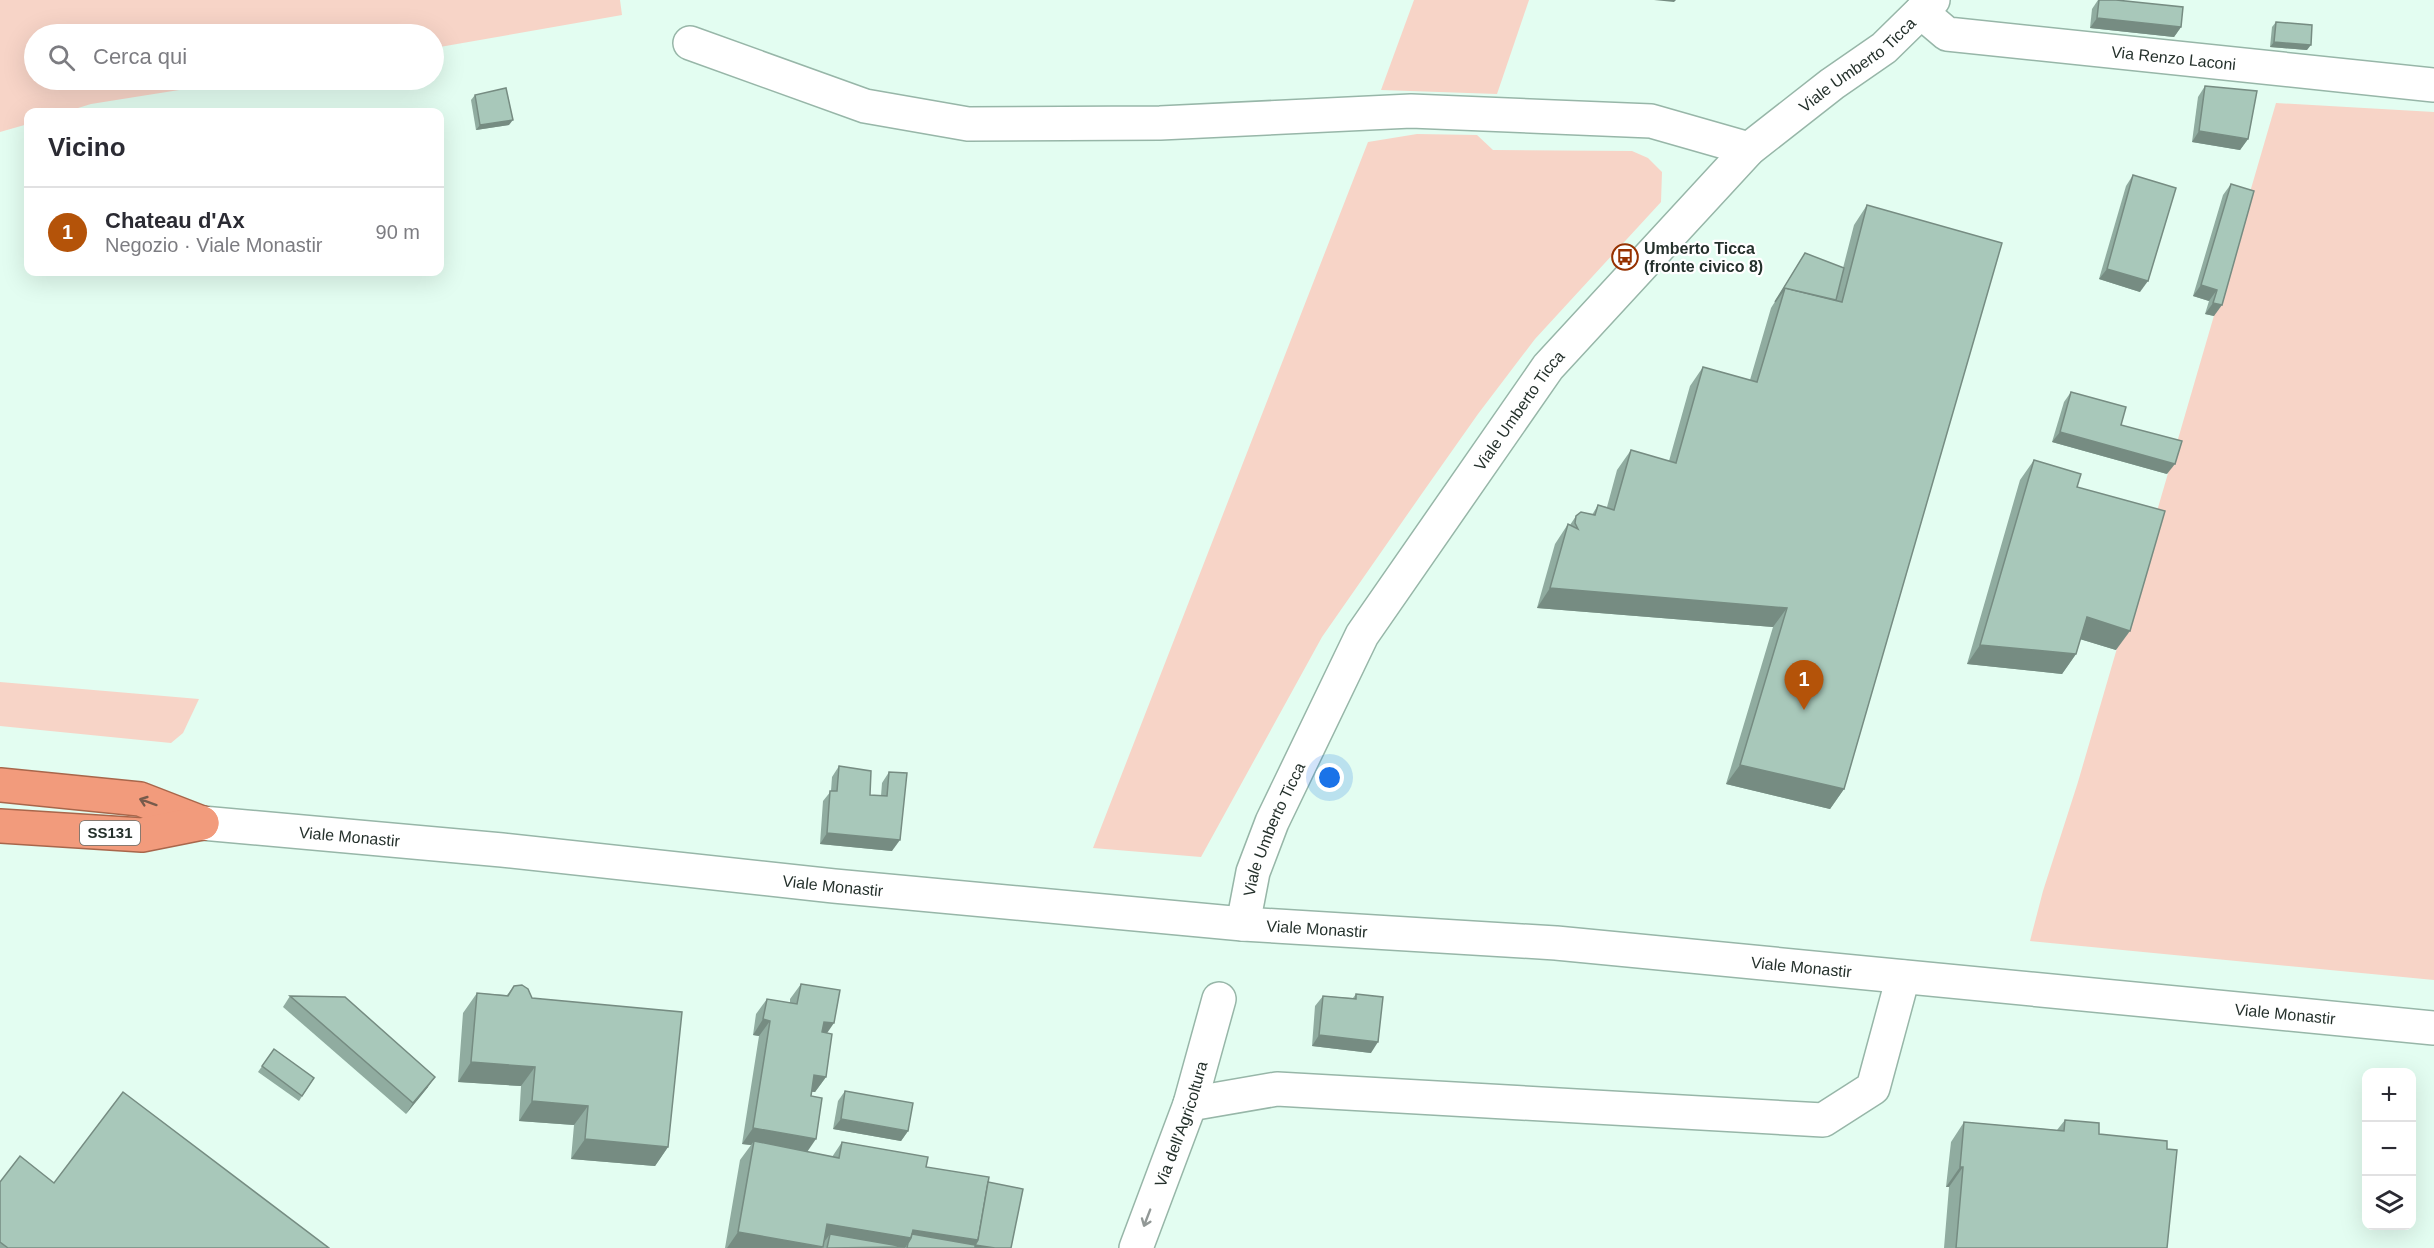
<!DOCTYPE html>
<html lang="it">
<meta charset="utf-8">
<style>
:root{--surface:#fff;--page:#f7f7f7;--text:#2b2b33;--muted:#7c7c81;--line:#e1e1e2;--accent:#b45309}
body{margin:0;font-family:Arial,sans-serif;background:var(--page);color:var(--text)}
.controls{position:absolute;right:18px;bottom:18px;display:grid;overflow:hidden;border-radius:12px;box-shadow:0 6px 24px #0002}
.controls button{width:54px;height:54px;display:grid;place-items:center;padding:0;border:0;border-bottom:2px solid var(--line);background:var(--surface);color:var(--text);font:30px sans-serif}
.you{position:absolute;left:1330px;top:778px;width:21px;height:21px;margin:-15px;border:4px solid #fff;border-radius:50%;background:#1a73e8;box-shadow:0 0 0 9px #1a73e833}
.badge{display:grid;place-items:center;width:39px;height:39px;border-radius:50%;background:var(--accent);color:#fff;font-size:20px;font-weight:700}
.pin{position:absolute;translate:-50% -50px;filter:drop-shadow(0 2px 3px #0008)}
.pin::after{content:'';position:absolute;top:32px;width:21px;height:18px;background:inherit;clip-path:polygon(0 0,100% 0,50% 100%)}
.list{margin:0;padding:0;list-style:none}
h2{display:flex;justify-content:space-between;align-items:center;height:78px;margin:0;padding:0 24px;font-size:26px}
h2 small{font-size:20px;font-weight:400;color:var(--muted)}
.list li{display:grid;grid-template-columns:39px 1fr auto;gap:18px;align-items:center;box-sizing:border-box;height:90px;padding:0 24px;border-top:2px solid var(--line)}
.list b{display:block;font-size:22px;white-space:nowrap}
.list p{margin:0;font-size:20px;white-space:nowrap;color:var(--muted)}
.list em{font-size:20px;font-style:normal;color:var(--muted)}
.icon{flex:none;width:33px;height:33px;fill:none;stroke:currentColor;stroke-width:2;stroke-linecap:round;stroke-linejoin:round}
.map{position:relative;flex:none;width:2434px;height:1248px;overflow:hidden}
.search{position:absolute;background:var(--surface);box-shadow:0 6px 24px #0002;left:24px;top:24px;width:420px;height:66px;display:flex;align-items:center;gap:15px;box-sizing:border-box;padding:0 21px;border-radius:33px;color:var(--muted);font-size:22px}
.panel{position:absolute;background:var(--surface);box-shadow:0 6px 24px #0002;left:24px;top:108px;width:420px;height:168px;border-radius:12px}
.map>svg:first-child{display:block}
.green{fill:#f7d4c7}
.lines{fill:none;stroke-linecap:round;stroke-linejoin:round}
.minor-casing{stroke:#97b6a8;stroke-width:36}
.secondary-casing{stroke:#97b6a8;stroke-width:36}
.trunk-casing{stroke:#a8664b;stroke-width:36}
.minor{stroke:#fff;stroke-width:33}
.secondary{stroke:#fff;stroke-width:33}
.trunk{stroke:#f29b7c;stroke-width:33}
.wall{fill:#90aca0}
.shaded-wall{fill:#768c82}
.building{fill:#a8c8ba;stroke:#768c82;stroke-width:1.5}
.oneway{stroke:#775b4c}
.oneway2{stroke:#929896}
.labels{text-anchor:middle;stroke-width:4.5;stroke-linejoin:round;paint-order:stroke}
.shield{fill:#fff;stroke:#666f6b;stroke-width:1.5}
.shield-label{font-size:15px;font-weight:bold;fill:#25312c}
.street-label{font-size:16px;fill:#25312c;stroke:#fff}
.poi-label{font-size:16px;font-weight:bold;fill:#25312c;stroke:#fff;text-anchor:start}
</style>
<div class="map">
<svg width="2434" height="1248" viewBox="0 0 2434 1248">
<rect width="100%" height="100%" fill="#e3fdf1"/>
<g class="green">
<path d="M0,0H620L622,15L434,48V34H34V80H242L91,104L65,112H28V124L0,132Z"/>
<path d="M1414,0H1529L1497,94L1381,90Z"/>
<path d="M2276,103L2434,112V980L2030,941L2043,891L2078,782Z"/>
<path d="M1417,134L1477,135L1493,150L1632,151L1648,158L1662,172L1661,202L1535,339L1478,414L1423,492L1322,637L1201,857L1093,848L1368,142Z"/>
<path d="M0,682L199,699L183,733L171,743L0,726Z"/>
</g>
<g class="lines">
<g class="minor-casing">
<g id="minor">
<path id="s1" d="M1921,12L1947,34L2434,85"/>
<path d="M690,43L865,106L968,124L1160,123L1411,111L1651,121L1749,149"/>
<path id="s2" d="M1243,924L1253,872L1272,822L1362,635L1548,367L1749,149L1832,84L1884,48L1933,0"/>
<path d="M1190,1104L1277,1089L1823,1120L1873,1088L1903,977"/>
<path id="s3" d="M1136,1248L1190,1104L1219,999"/>
</g>
</g>
<g class="secondary-casing">
<g id="secondary">
<path id="s4" d="M202,823L502,850L834,886L1243,924L1556,943L2434,1028"/>
</g>
</g>
<g class="trunk-casing">
<g id="trunk">
<path d="M0,785L140,799L202,823"/>
<path d="M0,826L142,835L202,823"/>
</g>
</g>
<use href="#minor" class="minor"/>
<use href="#secondary" class="secondary"/>
<use href="#trunk" class="trunk"/>
</g>
<g class="wall">
<path d="M2098,0H2116L2181,27L2174,37L2090,28L2092,9Z"/>
<path d="M2276,22L2307,50L2270,47L2272,27Z"/>
<path d="M2205,86L2248,139L2240,150L2192,142L2198,97Z"/>
<path d="M475,95L509,125L476,130L471,100Z"/>
<path d="M2133,175L2140,292L2099,279L2126,186Z"/>
<path d="M2231,184L2214,316L2205,314L2209,301L2193,296L2223,195Z"/>
<path d="M1867,205L1844,789L1830,809L1726,784L1773,627L1537,608L1555,544L1568,524L1570,525L1576,516L1592,515L1598,505L1607,507L1617,470L1631,450L1669,461L1690,386L1703,367L1750,380L1771,308L1802,258L1843,268L1854,225Z"/>
<path d="M2071,392L2167,474L2052,442L2064,402Z"/>
<path d="M2034,460L2077,487L2116,650L2080,639L2076,654L2062,674L1967,664L2020,480Z"/>
<path d="M839,766L870,795L881,796L882,783L889,772L892,851L820,844L823,801L831,791L832,777Z"/>
<path d="M801,984L827,1033L826,1077L815,1092H811L807,1152L832,1157L842,1142L926,1167L988,1182L1011,1248H725L740,1160L751,1145L742,1144L759,1036L753,1035L756,1014L767,999L790,1003V999Z"/>
<path d="M514,986L532,998L668,1147L655,1166L571,1159L574,1125L519,1121L521,1086L458,1082L463,1013L477,993L507,995Z"/>
<path d="M1356,994L1371,1053L1312,1046L1315,1006L1323,996L1353,998Z"/>
<path d="M290,996L428,1087L406,1114L283,1007Z"/>
<path d="M274,1049L314,1078L299,1101L258,1072Z"/>
<path d="M845,1091L908,1131L901,1141L833,1129L838,1101Z"/>
<path d="M2065,1120L2099,1134L2167,1149V1248H1944L1949,1187H1946L1951,1142L1964,1122L2057,1130Z"/>
<path d="M0,1182L54,1183L329,1248H0Z"/>
</g>
<g class="shaded-wall">
<path d="M1654,0H1676L1674,2Z"/>
<path d="M2097,18L2181,27L2174,37L2090,28Z"/>
<path d="M2274,42L2311,45L2307,50L2270,47Z"/>
<path d="M513,120L509,125L476,130L480,125Z"/>
<path d="M2199,131L2248,139L2240,150L2192,142Z"/>
<path d="M2107,269L2148,281L2140,292L2099,279Z"/>
<path d="M2201,285L2217,290L2209,301L2193,296Z"/>
<path d="M2213,303L2222,305L2214,316L2205,314Z"/>
<path d="M2060,432L2175,464L2167,474L2052,442Z"/>
<path d="M1550,588L1787,608L1773,627L1537,608Z"/>
<path d="M2087,617L2130,631L2116,650L2073,637Z"/>
<path d="M1980,645L2076,654L2062,674L1967,664Z"/>
<path d="M1740,765L1844,789L1830,809L1726,784Z"/>
<path d="M827,833L900,840L892,851L820,844Z"/>
<path d="M763,1019L770,1021L759,1036L753,1035Z"/>
<path d="M824,1022L834,1023L823,1039L813,1038Z"/>
<path d="M1319,1035L1378,1042L1371,1053L1312,1046Z"/>
<path d="M471,1062L535,1067L521,1086L458,1082Z"/>
<path d="M814,1075L826,1077L815,1092L803,1091Z"/>
<path d="M435,1077L428,1087L406,1114L413,1103Z"/>
<path d="M532,1101L588,1106L574,1125L519,1121Z"/>
<path d="M841,1119L908,1131L901,1141L833,1129Z"/>
<path d="M753,1128L816,1139L805,1155L754,1141L751,1145L742,1144Z"/>
<path d="M585,1139L668,1147L655,1166L571,1159Z"/>
<path d="M1960,1167H1963L1949,1187H1946Z"/>
<path d="M827,1224L913,1230L978,1240L995,1248H907L908,1243L905,1248L830,1234L822,1245Z"/>
<path d="M738,1232L823,1247L822,1248H727Z"/>
</g>
<g class="building">
<path d="M2099,0H2116L2183,7L2181,27L2097,18Z"/>
<path d="M2276,22L2312,25L2311,45L2274,42Z"/>
<path d="M2205,86L2257,91L2248,139L2199,131Z"/>
<path d="M506,88L513,120L480,125L475,95Z"/>
<path d="M2133,175L2176,188L2148,281L2107,269Z"/>
<path d="M2231,184L2254,191L2222,305L2213,303L2217,290L2201,285Z"/>
<path d="M1867,205L2002,243L1844,789L1740,765L1787,608L1550,588L1568,524L1578,529L1575,523L1576,516L1581,512L1595,515L1598,505L1614,510L1631,450L1676,463L1703,367L1757,382L1785,288L1842,302Z"/>
<path d="M1805,253L1844,268L1836,300L1785,288L1775,302Z"/>
<path d="M2071,392L2126,407L2121,425L2182,441L2175,464L2060,432Z"/>
<path d="M2034,460L2081,474L2077,487L2165,511L2130,631L2087,617L2076,654L1980,645Z"/>
<path d="M839,766L871,771L870,795L887,796L889,772L907,773L900,840L827,833L830,791H837Z"/>
<path d="M801,984L840,990L834,1023L824,1022L822,1032L832,1034L826,1077L814,1075L811,1096L822,1098L816,1139L753,1128L770,1021L763,1019L767,999L797,1004Z"/>
<path d="M522,985L528,989L532,998L682,1012L668,1147L585,1139L588,1106L532,1101L535,1067L471,1062L477,993L508,996L514,986Z"/>
<path d="M1356,994L1383,997L1378,1042L1319,1035L1323,996L1356,999Z"/>
<path d="M290,996L345,997L435,1077L413,1103Z"/>
<path d="M274,1049L314,1078L302,1096L262,1066Z"/>
<path d="M845,1091L913,1103L908,1131L841,1119Z"/>
<path d="M123,1092L329,1248H8L0,1242V1182L20,1156L54,1183Z"/>
<path d="M2065,1120L2099,1123V1134L2167,1141V1149L2177,1150L2167,1248H1956L1963,1167H1960L1964,1122L2064,1131Z"/>
<path d="M754,1141L839,1158L842,1142L928,1157L926,1167L989,1177L978,1240L913,1230L911,1238L827,1224L823,1247L738,1232Z"/>
<path d="M988,1182L1023,1189L1011,1248H995L975,1245L978,1240Z"/>
<path d="M830,1234L905,1247L827,1248Z"/>
<path d="M912,1234L975,1245V1248H907L908,1243L911,1238Z"/>
</g>
<defs><path id="oneway-shaft" d="M-6 0H5M1.5-3L5.5 0L1.5 3" fill="none" stroke-width="1.6" stroke-linecap="round" stroke-linejoin="round" transform="scale(1.5)"/></defs>
<use class="oneway" href="#oneway-shaft" transform="translate(148 802) rotate(-160)"/>
<use class="oneway2" href="#oneway-shaft" transform="translate(1147 1218) rotate(111)"/>
<defs>
<g id="bus-ring" transform="scale(1.35)"><circle r="9.5" fill="#fff" stroke="#963100" stroke-width="1.5"/><path d="M-5-6H5V4H4V6H2V4H-2V6H-4V4H-5ZM-3.5-4V0h7V-4ZM-3.5 1.2v1.5H-2V1.2ZM2 1.2v1.5H3.5V1.2Z" fill="#963100"/></g>
</defs>
<g fill-rule="evenodd">
<use href="#bus-ring" x="1625" y="257"/>
</g>
<g class="labels">
<rect class="shield" x="80" y="821" width="60" height="24" rx="4.5"/>
<g class="shield-label">
<text x="110" y="838">SS131</text>
</g>
<g class="street-label">
<text dy="6" stroke="none"><textPath href="#s1" startOffset="262">Via Renzo Laconi</textPath></text>
<text dy="6" stroke="none"><textPath href="#s2" startOffset="1074">Viale Umberto Ticca</textPath></text>
<text dy="6" stroke="none"><textPath href="#s2" startOffset="588">Viale Umberto Ticca</textPath></text>
<text dy="6" stroke="none"><textPath href="#s2" startOffset="100">Viale Umberto Ticca</textPath></text>
<text dy="6" stroke="none"><textPath href="#s4" startOffset="148">Viale Monastir</textPath></text>
<text dy="6" stroke="none"><textPath href="#s4" startOffset="634">Viale Monastir</textPath></text>
<text dy="6" stroke="none"><textPath href="#s4" startOffset="1120">Viale Monastir</textPath></text>
<text dy="6" stroke="none"><textPath href="#s4" startOffset="1606">Viale Monastir</textPath></text>
<text dy="6" stroke="none"><textPath href="#s4" startOffset="2092">Viale Monastir</textPath></text>
<text dy="6" stroke="none"><textPath href="#s3" startOffset="132">Via dell'Agricoltura</textPath></text>
</g>
<g class="poi-label">
<text x="1644" y="254">Umberto Ticca<tspan x="1644" dy="18">(fronte civico 8)</tspan></text>
</g>
</g>
</svg>
<div class="controls">
<button>+</button>
<button>−</button>
<button><svg class="icon" aria-label="layers" viewBox="0 0 24 24"><path d="M12 4l9 5-9 5-9-5zM3 14l9 5 9-5"/></svg></button>
</div>
<div class="you"></div>
<div class="pin badge" style="left:1804px;top:710px">1</div>
<div class="search"><svg class="icon" aria-label="search" viewBox="0 0 24 24"><circle cx="10" cy="10" r="6"/><path d="M15 15l6 6"/></svg>Cerca qui</div>
<section class="panel">
<h2>Vicino<small></small></h2>
<ul class="list">
<li><span class="badge">1</span><div><b>Chateau d'Ax</b><p>Negozio · Viale Monastir</p></div><em>90 m</em></li>
</ul>
</section>
</div>
